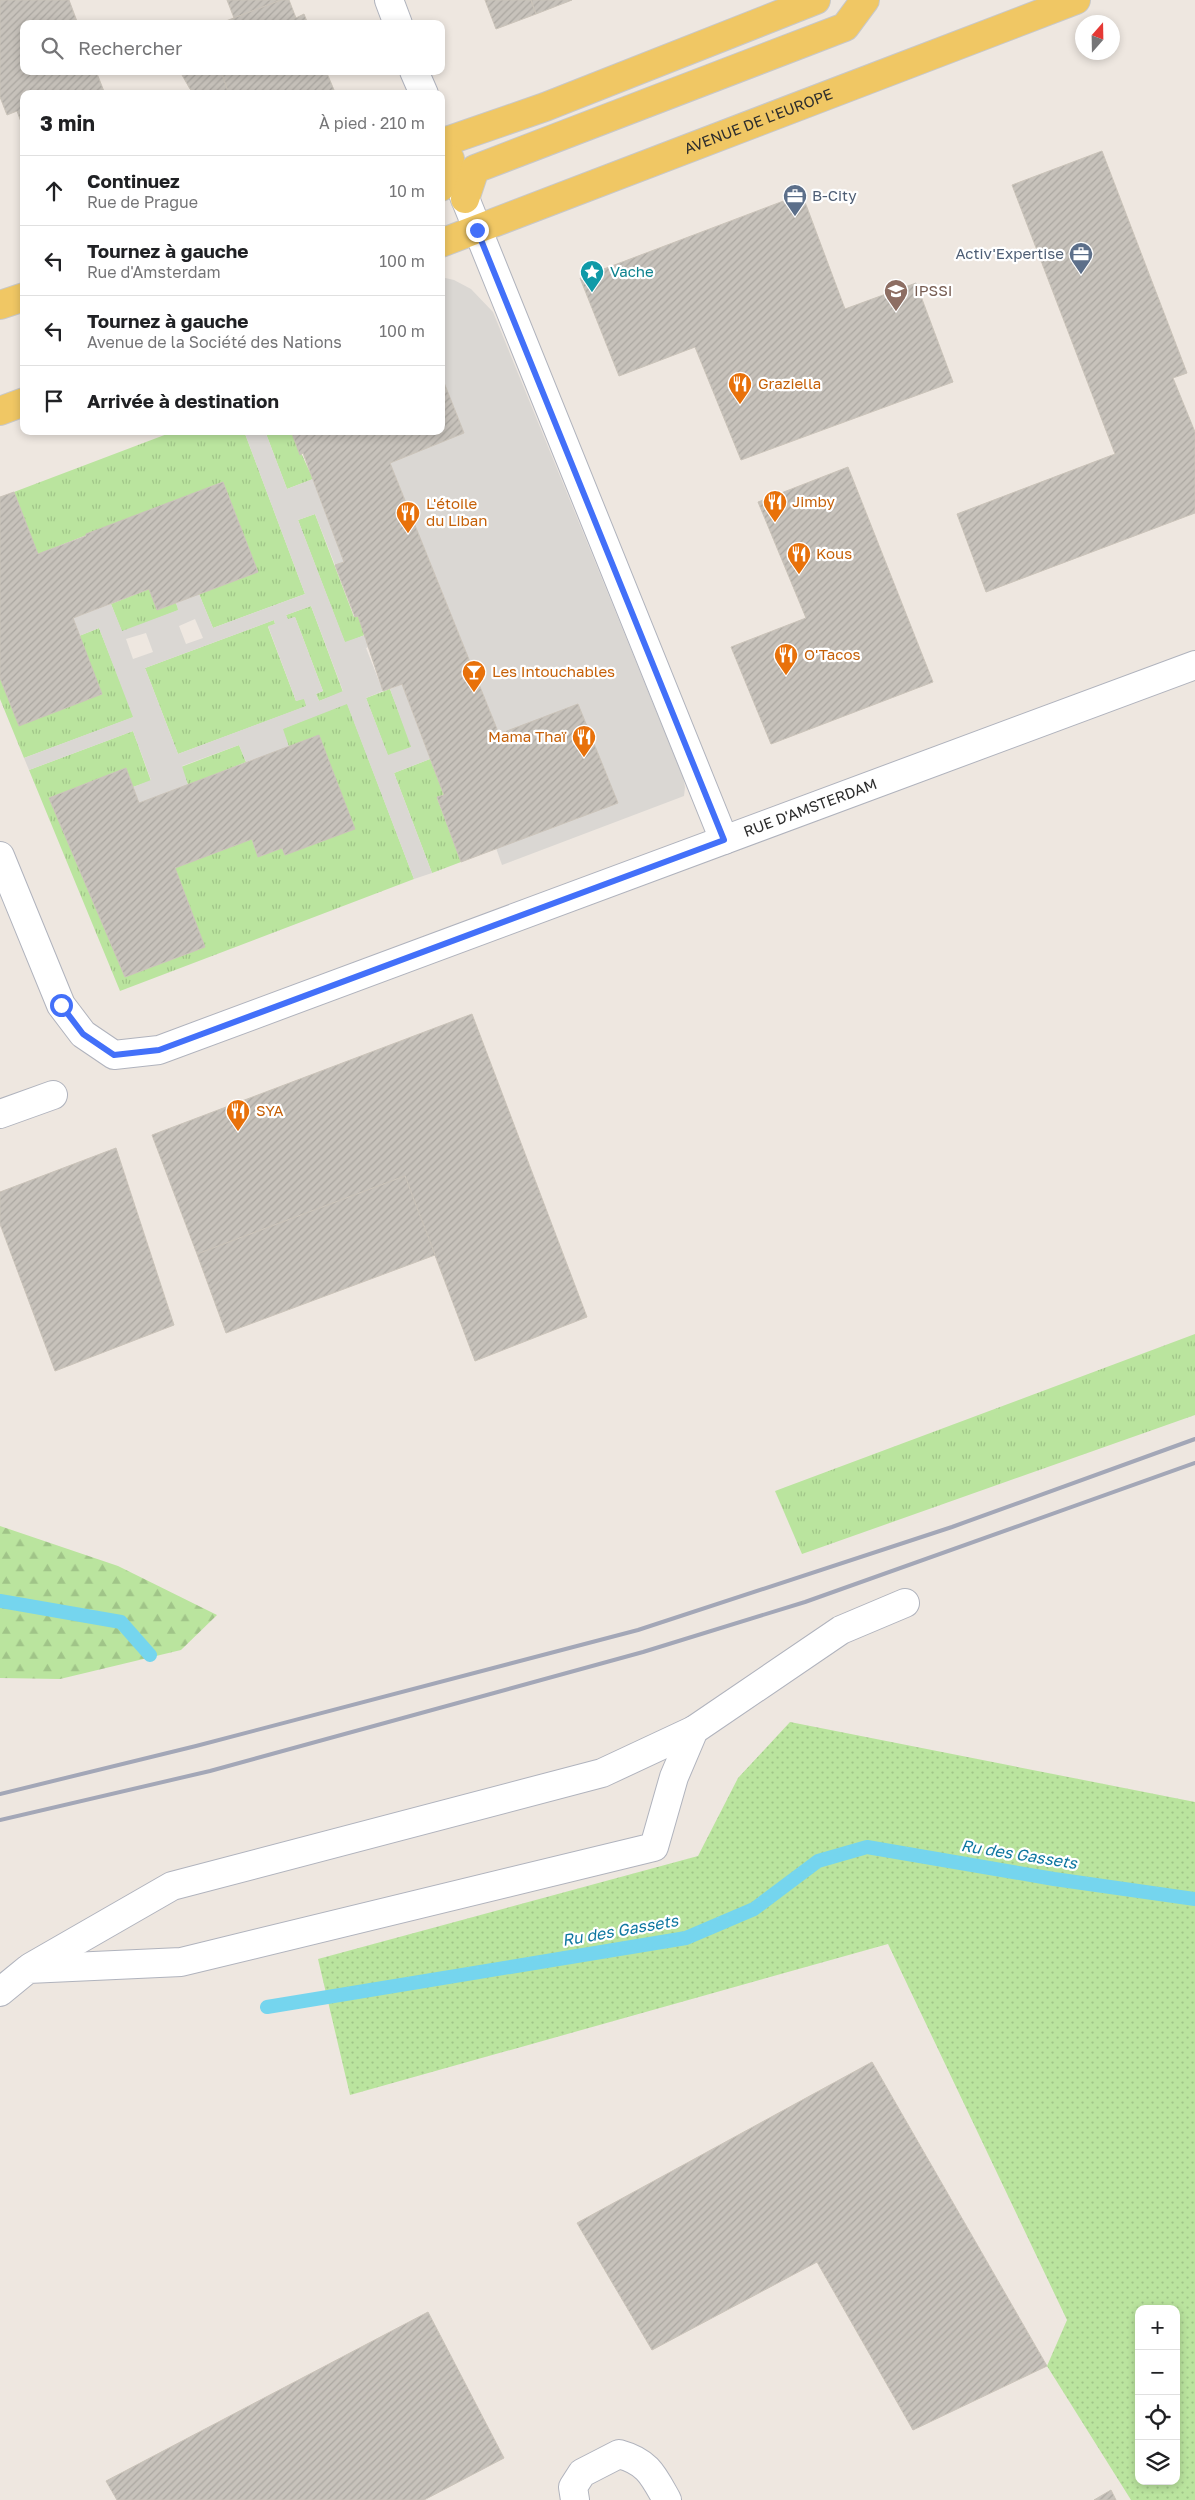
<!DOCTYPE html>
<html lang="fr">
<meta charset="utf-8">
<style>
:root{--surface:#fff;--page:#f6f6f6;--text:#202124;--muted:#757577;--line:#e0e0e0}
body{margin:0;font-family:"Golos Text",sans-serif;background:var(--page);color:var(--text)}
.controls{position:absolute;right:15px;bottom:15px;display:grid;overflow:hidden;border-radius:10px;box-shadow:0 2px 8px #0003}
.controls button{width:45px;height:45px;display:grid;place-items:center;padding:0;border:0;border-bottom:1px solid var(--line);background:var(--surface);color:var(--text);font:25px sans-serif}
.compass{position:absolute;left:1075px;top:15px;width:45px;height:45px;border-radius:50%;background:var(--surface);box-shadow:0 2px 8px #0003;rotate:20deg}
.stop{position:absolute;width:15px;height:15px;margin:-11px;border:4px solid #4370f9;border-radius:50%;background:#fff}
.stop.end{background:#4370f9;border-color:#fff;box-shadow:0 1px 5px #0008}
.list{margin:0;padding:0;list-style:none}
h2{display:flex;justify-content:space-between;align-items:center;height:65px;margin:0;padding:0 20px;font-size:21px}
h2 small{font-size:16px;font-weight:400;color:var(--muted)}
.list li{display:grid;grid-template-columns:32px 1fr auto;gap:15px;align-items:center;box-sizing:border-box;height:70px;padding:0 20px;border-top:1px solid var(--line)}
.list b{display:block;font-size:19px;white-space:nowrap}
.list p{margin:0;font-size:16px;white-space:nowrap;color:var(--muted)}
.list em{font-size:16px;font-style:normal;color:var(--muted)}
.icon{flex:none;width:28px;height:28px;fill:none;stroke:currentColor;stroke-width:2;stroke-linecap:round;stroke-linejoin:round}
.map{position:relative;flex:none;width:1195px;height:2500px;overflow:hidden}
.search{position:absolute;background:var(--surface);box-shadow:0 2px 8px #0003;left:20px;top:20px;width:425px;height:55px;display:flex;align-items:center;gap:12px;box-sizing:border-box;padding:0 18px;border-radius:10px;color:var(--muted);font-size:19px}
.panel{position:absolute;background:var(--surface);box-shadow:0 2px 8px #0003;left:20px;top:90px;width:425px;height:345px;border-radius:10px}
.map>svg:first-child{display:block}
.grass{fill:url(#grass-tufts)}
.forest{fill:url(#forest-firs)}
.park{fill:url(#park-dots);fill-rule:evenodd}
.plaza{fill:#dad7d3;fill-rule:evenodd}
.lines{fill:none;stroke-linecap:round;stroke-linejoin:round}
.stream{stroke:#75d5ee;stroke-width:14}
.building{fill:url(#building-hatch);stroke:#cac3b9}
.minor-casing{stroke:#b0b3bd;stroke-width:30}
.major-casing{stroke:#c8c8c8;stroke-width:30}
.minor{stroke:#fff;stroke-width:28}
.major{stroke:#f0c764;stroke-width:28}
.rail{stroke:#a3a7b7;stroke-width:4}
.route{stroke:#4370f9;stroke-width:6}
.labels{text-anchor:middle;stroke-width:4.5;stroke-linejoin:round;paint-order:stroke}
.street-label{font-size:15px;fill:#2d2d2d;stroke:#fff}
.service-label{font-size:15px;fill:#4e5e75;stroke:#fff;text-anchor:start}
.culture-label{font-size:15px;fill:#0d838f;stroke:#fff;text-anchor:start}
.education-label{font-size:15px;fill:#785e54;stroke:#fff;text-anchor:start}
.food-label{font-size:15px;fill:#c56008;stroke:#fff;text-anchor:start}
.water-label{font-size:16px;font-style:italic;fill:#0f77a0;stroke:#fff}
</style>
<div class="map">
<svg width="1195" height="2500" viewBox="0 0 1195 2500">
<defs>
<pattern id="grass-tufts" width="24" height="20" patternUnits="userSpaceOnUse" patternTransform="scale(1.25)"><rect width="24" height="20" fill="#bae49e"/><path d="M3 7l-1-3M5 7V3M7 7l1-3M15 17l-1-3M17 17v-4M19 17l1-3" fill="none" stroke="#a0c488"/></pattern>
<pattern id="forest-firs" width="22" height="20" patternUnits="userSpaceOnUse" patternTransform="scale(1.25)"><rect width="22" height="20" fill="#bae49e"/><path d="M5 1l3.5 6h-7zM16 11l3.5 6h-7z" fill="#a0c488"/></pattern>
<pattern id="park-dots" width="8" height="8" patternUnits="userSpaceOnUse" patternTransform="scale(1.25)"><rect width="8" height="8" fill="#bae49e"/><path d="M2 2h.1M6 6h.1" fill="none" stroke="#a0c488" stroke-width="1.8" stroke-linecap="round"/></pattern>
<pattern id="building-hatch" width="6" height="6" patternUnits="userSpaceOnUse" patternTransform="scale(1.25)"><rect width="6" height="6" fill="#c7c2bb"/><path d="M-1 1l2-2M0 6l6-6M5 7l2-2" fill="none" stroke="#aba7a1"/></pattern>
</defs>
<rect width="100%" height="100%" fill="#eee7e0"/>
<g class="grass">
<path d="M175,431H244L305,594L213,628L199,594L258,572L223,482L38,554L14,492Z"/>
<path d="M265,431H291L313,479L287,489Z"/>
<path d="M315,514L354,617L358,616L365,635L345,643L298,520Z"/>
<path d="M149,589L157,610L176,603L179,610L122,632L111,604Z"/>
<path d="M311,606L343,692L319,701L316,694L323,691L295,617L288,620L286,615Z"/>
<path d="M274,620L275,624L268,627L296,701L304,698L307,706L178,754L145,668Z"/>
<path d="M99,628L134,717L24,758L0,699V678L19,725L102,694L79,636Z"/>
<path d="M390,689L412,747L388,756L366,698Z"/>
<path d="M347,703L414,879L120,991L29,770L133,731L151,781L133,787L126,768L49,798L125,977L205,947L175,868L252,839L258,857L282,848L285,855L289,747L282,729Z"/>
<path d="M239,745L246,762L188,785L181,767Z"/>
<path d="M430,759L444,795L437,798L461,862L432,873L394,773Z"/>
<path d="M1195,1334V1415L802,1554L775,1491Z"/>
</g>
<path class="forest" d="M0,1526L118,1566L217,1615L181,1650L60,1679L0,1678Z"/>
<path class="park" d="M790,1722L1195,1802V2500H1131L1047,2366L1067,2320L888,1944L350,2095L318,1959L698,1856L738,1778ZM1139,2309H1176V2481H1139Z"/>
<g class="plaza">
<path d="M441,277L454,280L471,289L493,312L683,777L685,787L684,796L502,865L496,848L499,734L390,463L464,433L441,375Z"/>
<path d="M244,431H265L287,489L313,479L344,562L335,565L315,514L298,520L345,642L365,635L369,647L366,648L383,691L366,698L388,755L411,747L390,689L402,684L430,759L394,773L432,873L414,879L347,704L283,729L289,747L246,762L239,745L182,766L188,785L139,803L133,787L151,780L133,731L29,770L24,758L133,717L99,628L79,636L73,618L111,604L122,631L178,610L176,603L199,594L213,628L305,594ZM311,606L343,691L319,701L316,694L323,691L295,617L288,619L286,615ZM195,619L203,638L186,644L179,626ZM274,620L275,624L268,626L296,701L304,699L306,706L178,754L145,668ZM146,633L153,652L133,659L126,639Z"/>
</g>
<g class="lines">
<g class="stream">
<path d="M0,1601L121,1622L150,1655"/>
<path d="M267,2007L686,1938L754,1909L818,1861L867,1847L1054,1879L1195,1899"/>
</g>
</g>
<g class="building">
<path d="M0,0H69L78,24H24V71H96L105,94H24V130L17,111L7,115L0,97Z"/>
<path d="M227,0H281L234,18Z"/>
<path d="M281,0H289L296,18L304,14L308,24H218Z"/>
<path d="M485,0H531L536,14L496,29Z"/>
<path d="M531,0H572L536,14Z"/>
<path d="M192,71H221L229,94H197L190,89L182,75Z"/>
<path d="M221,71H326L334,90L325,94H229Z"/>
<path d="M1102,151L1187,373L1173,378L1195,432V513L986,592L957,514L1115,454L1012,185Z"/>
<path d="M802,194L845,309L916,283L953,382L741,460L695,347L619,376L580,278Z"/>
<path d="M441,375L464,433L390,463L499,734L578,704L618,803L461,862L437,797L444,795L402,684L383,691L358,616L355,617L335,565L344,562L303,453L300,455L291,431H441Z"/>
<path d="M848,467L933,682L771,744L731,647L806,618L758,502Z"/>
<path d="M223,482L258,572L157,610L149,589L73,618L102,694L19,726L0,678V497L14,492L38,554L86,536V534Z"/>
<path d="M319,735L355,829L285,855L282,848L258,857L252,839L175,868L205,947L125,977L49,798L126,768L139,803Z"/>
<path d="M472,1014L587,1317L475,1361L405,1176L197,1254L152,1135Z"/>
<path d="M116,1148L174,1325L55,1371L0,1224V1192Z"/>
<path d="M405,1176L435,1255L226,1333L197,1254Z"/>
<path d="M872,2062L1047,2366L913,2430L817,2262L652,2350L577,2223Z"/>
<path d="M428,2312L504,2458L424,2500H117L106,2481Z"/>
<path d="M1111,2490L1116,2500H1094Z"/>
</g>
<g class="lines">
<g class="minor-casing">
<g id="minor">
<path d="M389,0L398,24"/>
<path d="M414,71L424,94"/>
<path d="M456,176L724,840"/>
<path id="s1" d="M0,856L61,1005L83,1034L114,1055L159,1050L1195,665"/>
<path d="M0,1114L53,1095"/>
<path d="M31,1967L172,1886L602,1773L694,1730"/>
<path d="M0,1992L28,1969L181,1962L654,1847L674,1777L694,1730L841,1630L905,1603"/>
<path d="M575,2500L573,2487L582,2473L619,2454C648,2462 653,2475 667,2500"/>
</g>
</g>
<g class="major-casing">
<g id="major">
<path d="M441,143L545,107L816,0"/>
<path d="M441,187L450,159"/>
<path d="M465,199L475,169L845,27L865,0"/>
<path id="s2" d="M441,243L1076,0"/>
<path d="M0,305L24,297"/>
<path d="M0,411L24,402"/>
</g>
</g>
<use href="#minor" class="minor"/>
<use href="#major" class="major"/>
<g class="rail">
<path d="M0,1794L196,1746L638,1630L952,1527L1195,1439"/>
<path d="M0,1820L210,1771L643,1652L805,1602L1195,1463"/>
</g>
</g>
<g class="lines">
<path class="route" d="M61,1005L83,1034L114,1055L159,1050L724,840L477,230"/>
</g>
<defs>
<g id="office-pin" transform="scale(1.25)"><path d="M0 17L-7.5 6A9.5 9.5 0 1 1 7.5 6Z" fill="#5c6f8a" stroke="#fff"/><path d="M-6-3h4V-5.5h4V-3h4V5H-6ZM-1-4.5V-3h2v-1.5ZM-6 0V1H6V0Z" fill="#fff"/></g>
<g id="sight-pin" transform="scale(1.25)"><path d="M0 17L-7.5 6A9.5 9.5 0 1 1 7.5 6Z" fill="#0f9aa8" stroke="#fff"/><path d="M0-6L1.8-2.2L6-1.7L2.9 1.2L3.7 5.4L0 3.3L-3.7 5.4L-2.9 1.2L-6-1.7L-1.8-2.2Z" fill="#fff"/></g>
<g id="university-pin" transform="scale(1.25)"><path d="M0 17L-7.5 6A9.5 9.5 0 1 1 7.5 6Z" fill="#8d6e63" stroke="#fff"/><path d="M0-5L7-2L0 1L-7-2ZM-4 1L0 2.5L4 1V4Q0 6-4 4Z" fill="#fff"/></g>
<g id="restaurant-pin" transform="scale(1.25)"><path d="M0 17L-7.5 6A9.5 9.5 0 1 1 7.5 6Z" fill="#e8710a" stroke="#fff"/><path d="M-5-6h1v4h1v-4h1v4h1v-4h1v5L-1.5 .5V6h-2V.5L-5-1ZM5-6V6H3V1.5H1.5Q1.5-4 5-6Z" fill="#fff"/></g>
<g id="bar-pin" transform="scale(1.25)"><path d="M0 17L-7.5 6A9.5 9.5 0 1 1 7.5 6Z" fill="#e8710a" stroke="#fff"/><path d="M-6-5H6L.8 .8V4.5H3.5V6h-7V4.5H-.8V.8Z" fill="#fff"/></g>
</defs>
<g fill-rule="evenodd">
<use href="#office-pin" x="795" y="196"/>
<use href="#office-pin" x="1081" y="254"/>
<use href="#sight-pin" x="592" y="272"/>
<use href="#university-pin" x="896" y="291"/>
<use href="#restaurant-pin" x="740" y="384"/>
<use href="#restaurant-pin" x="775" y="502"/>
<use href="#restaurant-pin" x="408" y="513"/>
<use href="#restaurant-pin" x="799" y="554"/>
<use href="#restaurant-pin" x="786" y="655"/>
<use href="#bar-pin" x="474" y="672"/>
<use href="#restaurant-pin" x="584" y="737"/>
<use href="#restaurant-pin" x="238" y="1111"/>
</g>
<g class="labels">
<g class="street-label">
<text dy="5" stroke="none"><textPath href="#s2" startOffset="340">AVENUE DE L'EUROPE</textPath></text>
<text dy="5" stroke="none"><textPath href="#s1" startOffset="975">RUE D'AMSTERDAM</textPath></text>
</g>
<g class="service-label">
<text x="812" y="201">B-City</text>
<text x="1064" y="259" text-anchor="end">Activ'Expertise</text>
</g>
<g class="culture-label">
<text x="610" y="277">Vache</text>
</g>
<g class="education-label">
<text x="914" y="296">IPSSI</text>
</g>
<g class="food-label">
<text x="758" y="389">Graziella</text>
<text x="792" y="507">Jimby</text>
<text x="426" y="509">L'étoile<tspan x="426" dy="17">du Liban</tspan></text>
<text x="816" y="559">Kous</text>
<text x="804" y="660">O'Tacos</text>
<text x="492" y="677">Les Intouchables</text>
<text x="566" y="742" text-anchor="end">Mama Thaï</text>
<text x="256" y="1116">SYA</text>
</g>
<g class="water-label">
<text transform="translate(1019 1854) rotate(9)" y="6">Ru des Gassets</text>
<text transform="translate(620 1930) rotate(-10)" y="6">Ru des Gassets</text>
</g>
</g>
</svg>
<div class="controls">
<button>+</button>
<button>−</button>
<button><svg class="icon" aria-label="locate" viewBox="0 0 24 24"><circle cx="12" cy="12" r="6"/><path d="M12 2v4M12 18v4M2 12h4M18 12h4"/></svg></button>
<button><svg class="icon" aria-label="layers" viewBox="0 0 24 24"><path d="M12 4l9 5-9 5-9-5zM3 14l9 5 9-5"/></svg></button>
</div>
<svg class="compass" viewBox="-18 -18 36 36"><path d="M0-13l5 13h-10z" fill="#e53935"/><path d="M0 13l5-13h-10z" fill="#757577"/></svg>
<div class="stop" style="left:61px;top:1005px"></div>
<div class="stop end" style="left:477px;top:230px"></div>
<div class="search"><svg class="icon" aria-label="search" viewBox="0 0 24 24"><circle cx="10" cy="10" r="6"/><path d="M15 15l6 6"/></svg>Rechercher</div>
<section class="panel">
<h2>3 min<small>À pied · 210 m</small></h2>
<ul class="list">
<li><svg class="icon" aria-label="ahead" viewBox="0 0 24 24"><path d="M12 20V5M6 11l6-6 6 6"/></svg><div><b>Continuez</b><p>Rue de Prague</p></div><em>10 m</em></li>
<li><svg class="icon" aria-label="left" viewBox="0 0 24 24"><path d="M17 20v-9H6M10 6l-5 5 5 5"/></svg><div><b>Tournez à gauche</b><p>Rue d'Amsterdam</p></div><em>100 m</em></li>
<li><svg class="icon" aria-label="left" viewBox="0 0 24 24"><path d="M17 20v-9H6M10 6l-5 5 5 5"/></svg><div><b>Tournez à gauche</b><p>Avenue de la Société des Nations</p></div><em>100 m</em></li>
<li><svg class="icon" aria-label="arrive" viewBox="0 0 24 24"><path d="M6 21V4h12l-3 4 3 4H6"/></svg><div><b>Arrivée à destination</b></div></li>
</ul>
</section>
</div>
